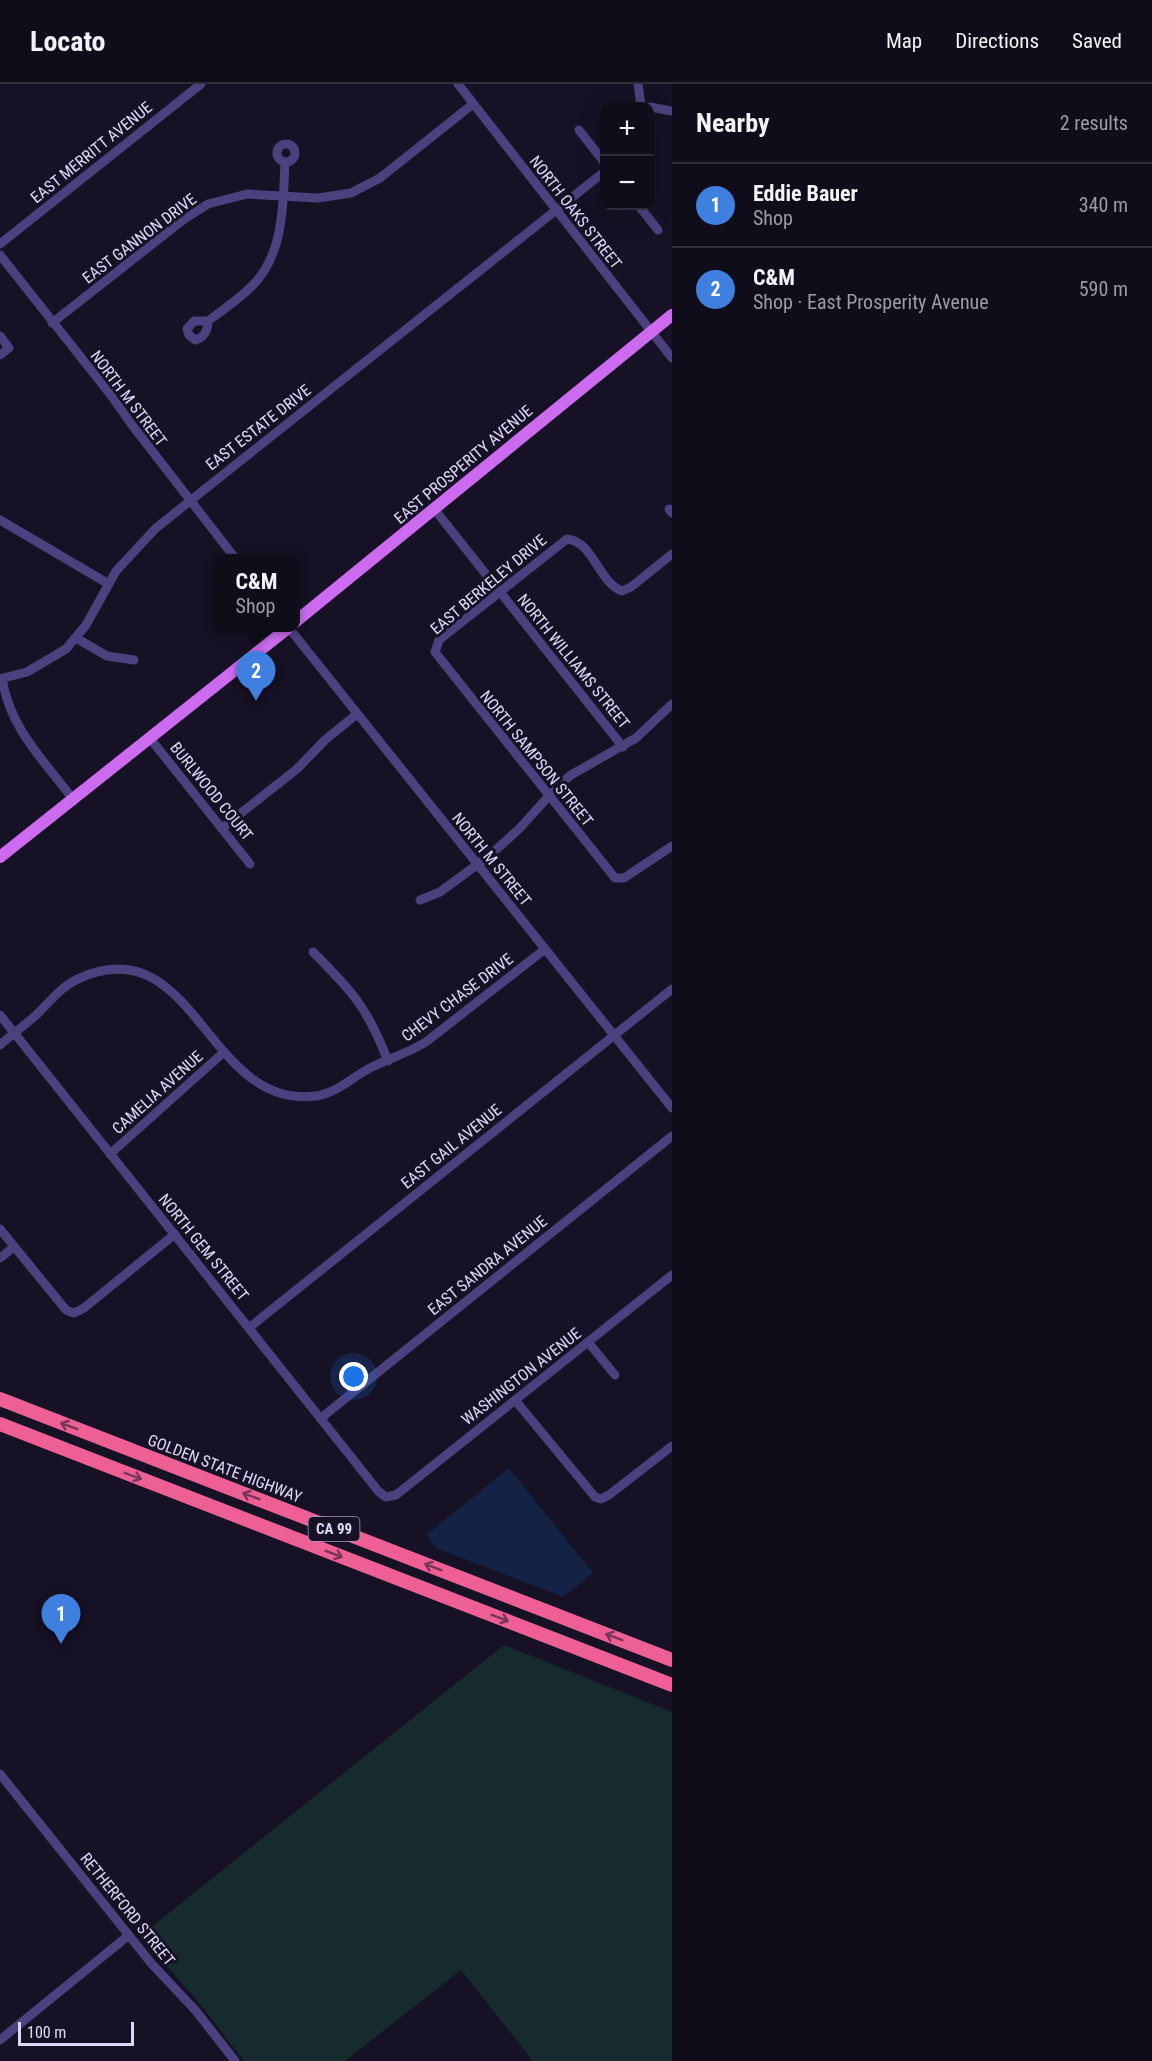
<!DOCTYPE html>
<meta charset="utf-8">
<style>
:root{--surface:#100d1b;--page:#191624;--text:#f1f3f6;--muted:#9c9ca3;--line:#302d3a;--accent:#0f766e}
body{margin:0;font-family:"Roboto Condensed",sans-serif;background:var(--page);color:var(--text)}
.controls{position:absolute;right:18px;top:18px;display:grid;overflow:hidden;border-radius:12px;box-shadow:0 6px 24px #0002}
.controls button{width:54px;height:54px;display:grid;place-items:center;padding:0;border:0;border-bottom:2px solid var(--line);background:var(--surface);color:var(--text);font:30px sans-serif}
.scale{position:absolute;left:18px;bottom:15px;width:116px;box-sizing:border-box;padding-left:6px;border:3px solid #e0d8fb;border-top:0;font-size:16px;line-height:21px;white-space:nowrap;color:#e0d8fb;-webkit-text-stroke:4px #161124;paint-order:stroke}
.you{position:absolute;left:354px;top:1293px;width:21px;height:21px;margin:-15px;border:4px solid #fff;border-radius:50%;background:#1a73e8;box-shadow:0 0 0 9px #1a73e833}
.badge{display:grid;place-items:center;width:39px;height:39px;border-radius:50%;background:var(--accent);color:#fff;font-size:20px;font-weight:700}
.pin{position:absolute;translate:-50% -50px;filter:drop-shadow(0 2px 3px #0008)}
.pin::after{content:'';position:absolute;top:32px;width:21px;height:18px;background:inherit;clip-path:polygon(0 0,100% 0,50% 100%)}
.popup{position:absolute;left:213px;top:470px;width:87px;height:78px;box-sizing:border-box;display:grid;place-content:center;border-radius:12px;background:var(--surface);filter:drop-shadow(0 2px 4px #0005);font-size:20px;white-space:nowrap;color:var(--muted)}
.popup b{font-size:22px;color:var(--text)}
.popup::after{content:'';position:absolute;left:50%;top:100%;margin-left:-12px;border:12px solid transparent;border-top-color:var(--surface)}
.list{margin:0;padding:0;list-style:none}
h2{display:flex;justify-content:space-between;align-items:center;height:78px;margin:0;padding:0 24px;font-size:26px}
h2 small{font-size:20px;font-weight:400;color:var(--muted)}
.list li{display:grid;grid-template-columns:39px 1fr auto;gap:18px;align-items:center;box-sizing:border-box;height:84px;padding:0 24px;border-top:2px solid var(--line)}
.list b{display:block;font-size:22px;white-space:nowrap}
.list p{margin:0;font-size:20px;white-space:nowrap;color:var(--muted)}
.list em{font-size:20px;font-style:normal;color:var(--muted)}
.map{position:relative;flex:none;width:672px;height:1977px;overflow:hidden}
header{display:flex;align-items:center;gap:36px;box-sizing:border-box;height:84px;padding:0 30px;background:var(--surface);border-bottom:2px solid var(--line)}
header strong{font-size:28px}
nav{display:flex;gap:33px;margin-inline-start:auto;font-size:21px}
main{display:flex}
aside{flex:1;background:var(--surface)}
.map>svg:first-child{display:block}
.green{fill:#152b2d}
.water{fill:#142245}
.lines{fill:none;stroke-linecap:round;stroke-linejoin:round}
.minor{stroke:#4a417e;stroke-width:9}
.major{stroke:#cc6bef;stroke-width:12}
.highway{stroke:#ee6095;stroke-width:14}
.oneway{stroke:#773557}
.labels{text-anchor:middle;stroke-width:6;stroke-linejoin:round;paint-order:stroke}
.shield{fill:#161124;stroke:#a39cba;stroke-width:1.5}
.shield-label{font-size:15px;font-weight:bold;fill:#e0d8fb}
.street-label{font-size:16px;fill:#e0d8fb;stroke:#161124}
</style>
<header>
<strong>Locato</strong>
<nav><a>Map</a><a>Directions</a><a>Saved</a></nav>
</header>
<main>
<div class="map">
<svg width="672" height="1977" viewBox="0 0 672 1977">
<rect width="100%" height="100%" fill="#161124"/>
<path class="green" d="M504,1561L672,1628V1977H533L461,1886L345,1977H244L196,1915L140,1852Z"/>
<path class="water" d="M509,1384L593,1489L563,1513L436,1464L426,1451Z"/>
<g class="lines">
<g class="minor">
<path d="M458,0L672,274"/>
<path d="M638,0L641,22"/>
<path d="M650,23L672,27"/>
<path d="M579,46L604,78"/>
<circle cx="286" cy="69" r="9"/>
<path d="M639,122L658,146"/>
<path d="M0,160L201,0"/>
<path d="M0,171L110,310L132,341L235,474"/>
<path d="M208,237H194L187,245L189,251L195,256C204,254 208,246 208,237C223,226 239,215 252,202C284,171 283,120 285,79"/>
<path d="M52,239L183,136L208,120L247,110L318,114L351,109L380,94L473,20"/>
<path d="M0,252L9,264L0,271"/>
<path d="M669,425L672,429"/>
<path d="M435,426L623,663"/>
<path d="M0,436L107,499"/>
<path d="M672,470L631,503L622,507C599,499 593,457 567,455L439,556L435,568L615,794H624L672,762"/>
<path d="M289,544L672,1024"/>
<path d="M76,554L107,572L134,576"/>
<path d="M0,595L27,588L66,565L86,541L116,487L156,444L604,88"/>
<path d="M2,595C11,646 42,674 72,714"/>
<path d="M149,653L250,780"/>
<path d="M222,744L297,685L325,656L357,630"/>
<path d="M420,816L440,808L489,772L519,745L557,703L571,691L636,654L672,620"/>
<path d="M313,868C353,908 367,923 388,977"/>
<path d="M0,931L379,1408L386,1413L396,1411L672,1191"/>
<path d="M0,961C11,951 24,942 35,932C50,918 61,902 80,894C196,843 206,1026 316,1012C338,1009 353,992 372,983C390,974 408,969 426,958L545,865"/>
<path d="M110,1070L224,968"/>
<path d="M0,1145L66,1226L74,1229L84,1224L175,1150"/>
<path d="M0,1174L14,1163"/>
<path d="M250,1243L672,905"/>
<path d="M588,1258L615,1291"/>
<path d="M515,1316L595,1413L601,1415L609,1411L672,1362"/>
<path d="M321,1334L672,1052"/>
<path d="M0,1690L151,1879L196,1927L235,1977"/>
<path d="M0,1956L129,1851"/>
</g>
<g class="major">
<path d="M295,538L672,231"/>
<path d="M0,773L288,544"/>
</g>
<g class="highway">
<path d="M0,1315L672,1576"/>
<path d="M0,1340L672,1601"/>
</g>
</g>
<defs><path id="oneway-shaft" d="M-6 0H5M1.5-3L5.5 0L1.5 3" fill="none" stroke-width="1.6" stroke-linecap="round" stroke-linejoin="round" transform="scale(1.5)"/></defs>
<g class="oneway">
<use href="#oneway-shaft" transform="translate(69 1342) rotate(-159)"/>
<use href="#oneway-shaft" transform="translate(133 1392) rotate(21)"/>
<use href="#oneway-shaft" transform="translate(251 1412) rotate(-159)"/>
<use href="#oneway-shaft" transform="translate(334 1470) rotate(21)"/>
<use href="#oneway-shaft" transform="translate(433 1483) rotate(-159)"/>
<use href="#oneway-shaft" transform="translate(500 1534) rotate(21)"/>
<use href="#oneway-shaft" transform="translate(614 1553) rotate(-159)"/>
</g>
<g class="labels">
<rect class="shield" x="308.5" y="1433" width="51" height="24" rx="4.5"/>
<g class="shield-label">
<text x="334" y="1450">CA 99</text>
</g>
<g class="street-label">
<text transform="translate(91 68) rotate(-39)" y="6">EAST MERRITT AVENUE</text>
<text transform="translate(576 128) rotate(52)" y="6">NORTH OAKS STREET</text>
<text transform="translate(139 154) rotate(-37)" y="6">EAST GANNON DRIVE</text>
<text transform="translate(129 314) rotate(53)" y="6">NORTH M STREET</text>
<text transform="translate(258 343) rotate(-38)" y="6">EAST ESTATE DRIVE</text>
<text transform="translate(463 380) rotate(-40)" y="6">EAST PROSPERITY AVENUE</text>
<text transform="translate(488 500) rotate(-40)" y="6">EAST BERKELEY DRIVE</text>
<text transform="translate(574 577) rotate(51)" y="6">NORTH WILLIAMS STREET</text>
<text transform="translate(537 674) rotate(51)" y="6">NORTH SAMPSON STREET</text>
<text transform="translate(212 707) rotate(51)" y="6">BURLWOOD COURT</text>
<text transform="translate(492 775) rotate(51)" y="6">NORTH M STREET</text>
<text transform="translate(457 913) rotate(-37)" y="6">CHEVY CHASE DRIVE</text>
<text transform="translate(157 1008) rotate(-42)" y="6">CAMELIA AVENUE</text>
<text transform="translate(451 1062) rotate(-39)" y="6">EAST GAIL AVENUE</text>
<text transform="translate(204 1163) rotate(51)" y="6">NORTH GEM STREET</text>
<text transform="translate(487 1181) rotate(-39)" y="6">EAST SANDRA AVENUE</text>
<text transform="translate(521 1292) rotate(-38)" y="6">WASHINGTON AVENUE</text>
<text transform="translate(225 1384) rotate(21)" y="6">GOLDEN STATE HIGHWAY</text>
<text transform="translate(128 1825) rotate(51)" y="6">RETHERFORD STREET</text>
</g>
</g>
</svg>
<div class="controls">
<button>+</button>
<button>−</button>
</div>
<div class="scale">100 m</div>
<div class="you"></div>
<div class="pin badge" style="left:61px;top:1560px;background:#3f7fe0">1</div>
<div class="pin badge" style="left:256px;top:617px;background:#3f7fe0">2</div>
<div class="popup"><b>C&amp;M</b>Shop</div>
</div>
<aside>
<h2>Nearby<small>2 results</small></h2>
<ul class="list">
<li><span class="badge" style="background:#3f7fe0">1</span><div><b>Eddie Bauer</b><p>Shop</p></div><em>340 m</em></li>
<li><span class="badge" style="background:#3f7fe0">2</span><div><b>C&amp;M</b><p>Shop · East Prosperity Avenue</p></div><em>590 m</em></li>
</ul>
</aside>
</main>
